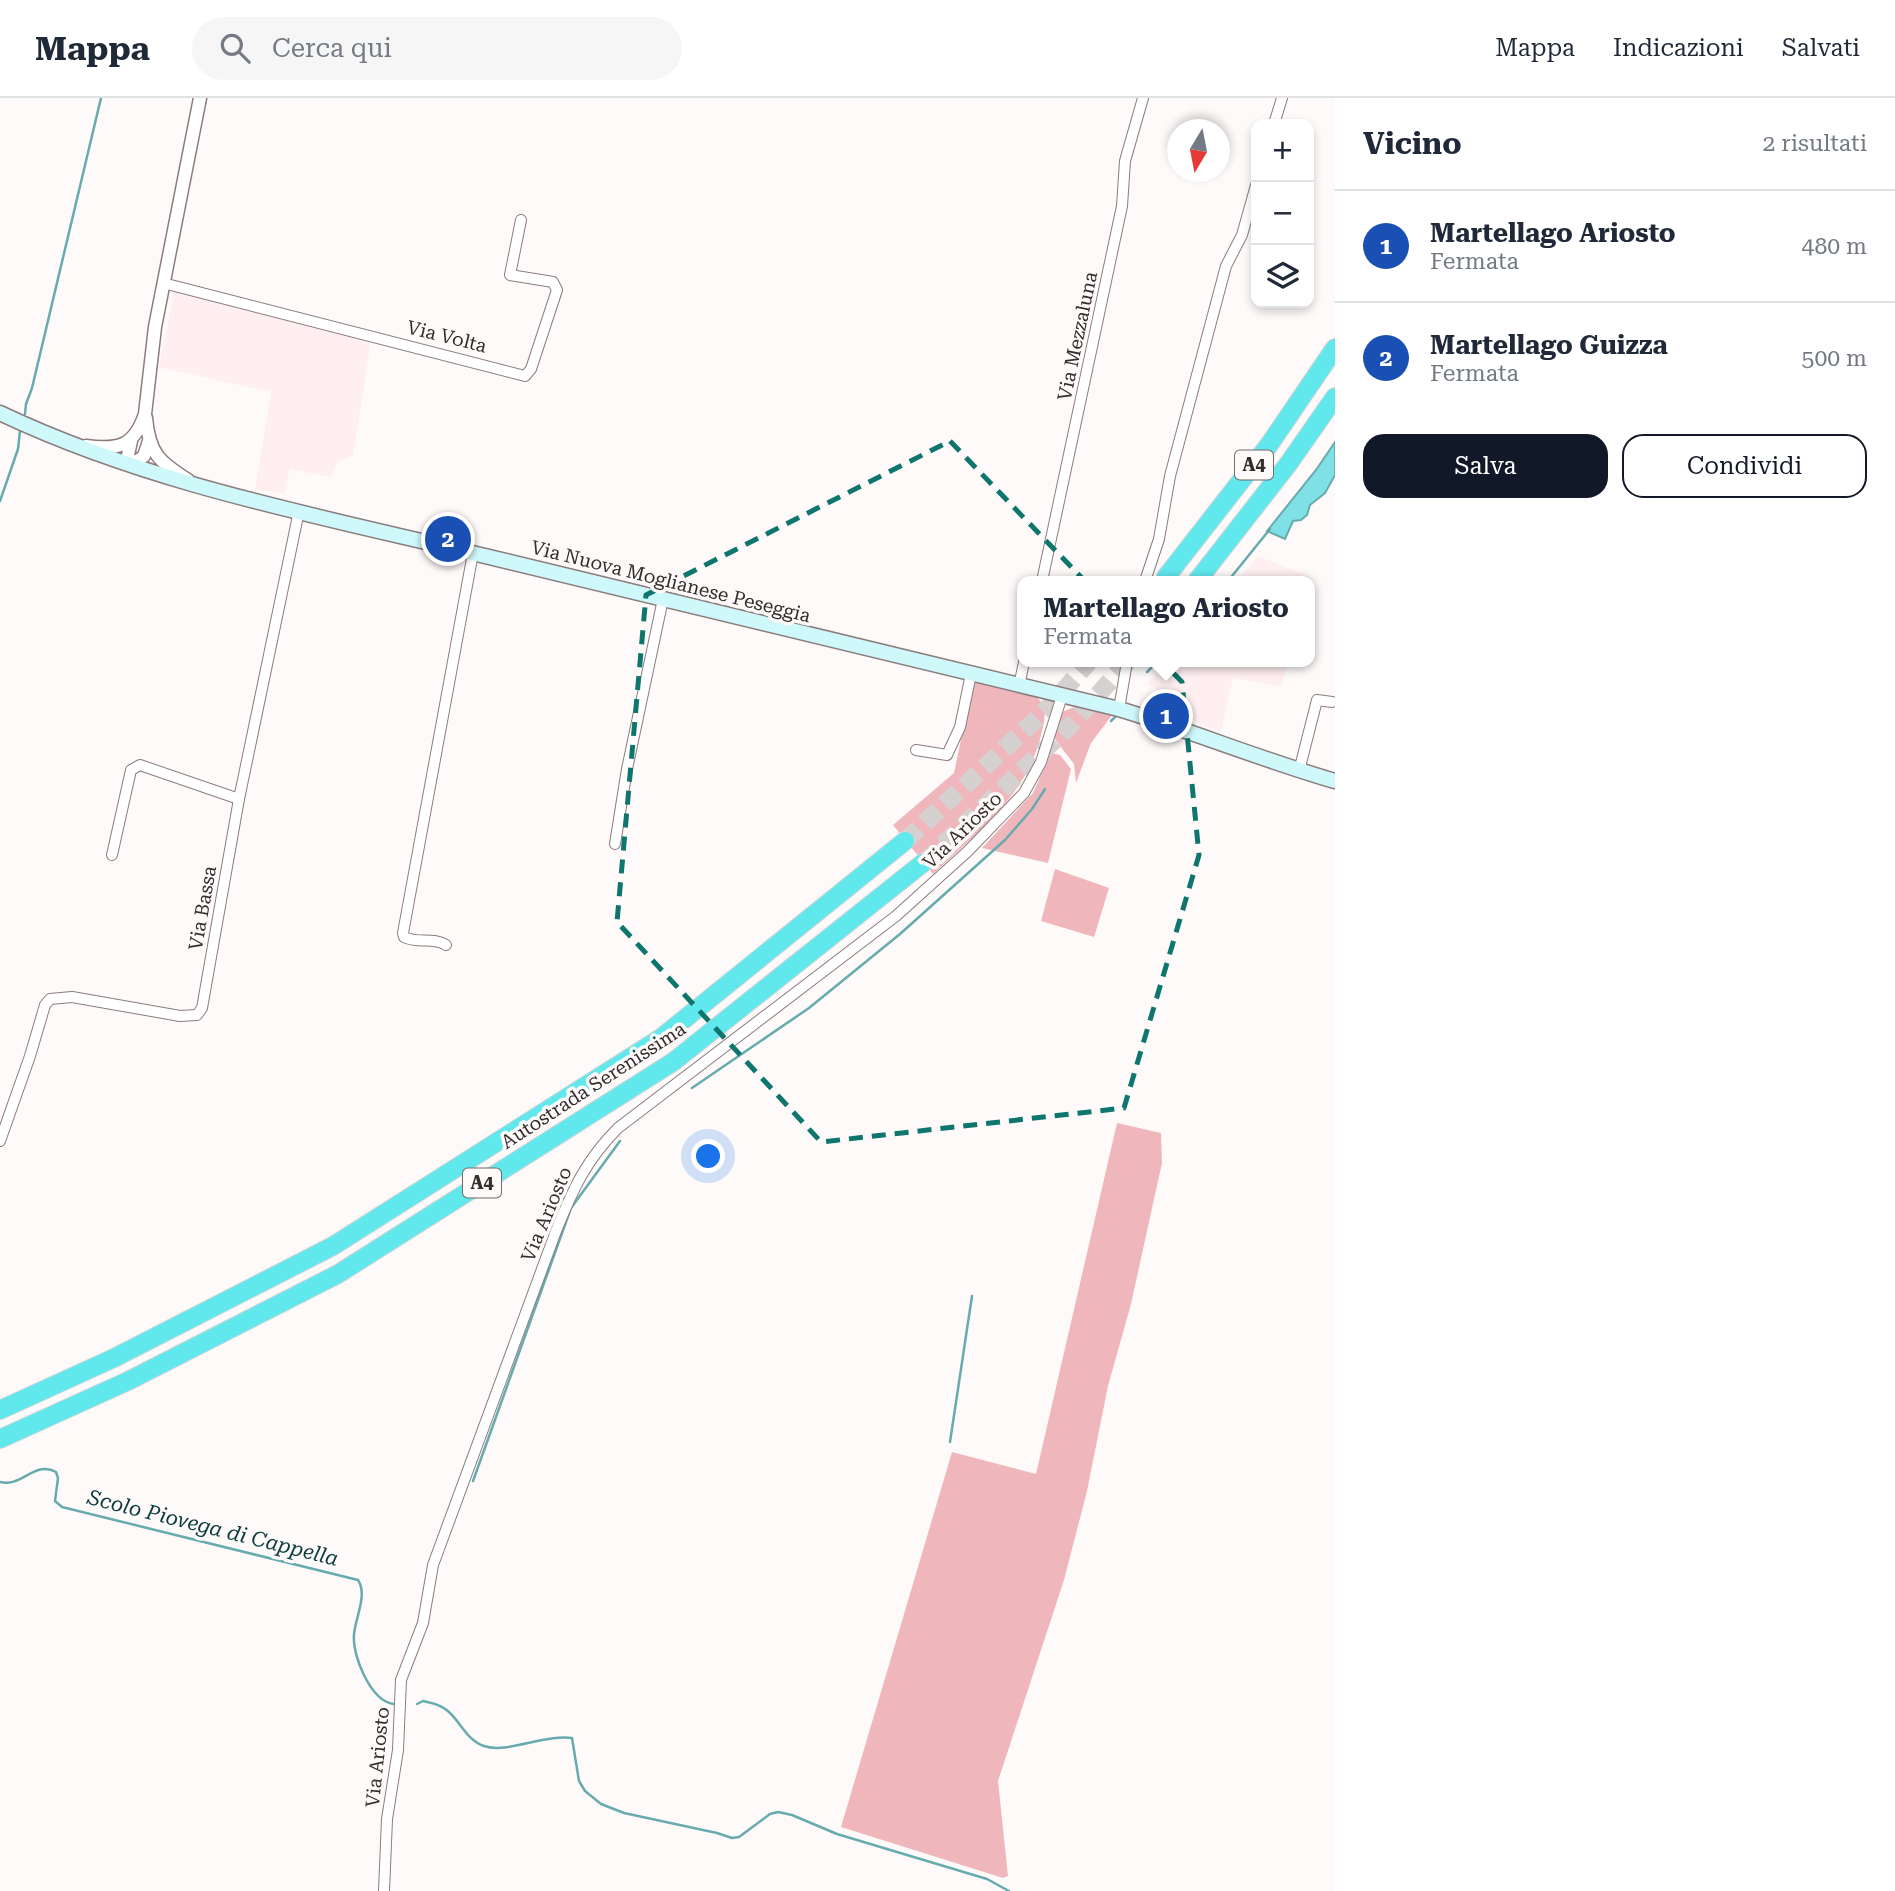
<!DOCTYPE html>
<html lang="it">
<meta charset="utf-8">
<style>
:root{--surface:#fff;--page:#f6f6f7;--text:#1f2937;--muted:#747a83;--line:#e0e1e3;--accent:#111827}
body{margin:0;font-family:"Roboto Serif",serif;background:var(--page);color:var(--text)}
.controls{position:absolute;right:21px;top:21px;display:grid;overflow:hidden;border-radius:14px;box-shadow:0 4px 10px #0003}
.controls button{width:63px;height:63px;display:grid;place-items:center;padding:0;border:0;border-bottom:2px solid var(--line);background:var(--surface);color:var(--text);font:35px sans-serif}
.compass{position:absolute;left:1167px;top:21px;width:63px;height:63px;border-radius:50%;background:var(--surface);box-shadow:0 4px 10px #0003;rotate:190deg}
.you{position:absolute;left:709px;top:1059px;width:24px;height:24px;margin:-18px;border:5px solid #fff;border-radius:50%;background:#1a73e8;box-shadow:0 0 0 10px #1a73e833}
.badge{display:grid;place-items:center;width:46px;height:46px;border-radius:50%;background:var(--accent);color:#fff;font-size:23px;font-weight:700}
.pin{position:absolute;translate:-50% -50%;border:4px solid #fff;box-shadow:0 2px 7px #0006}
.popup{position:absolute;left:1017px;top:478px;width:298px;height:91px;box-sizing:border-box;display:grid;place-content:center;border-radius:14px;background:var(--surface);filter:drop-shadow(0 2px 5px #0005);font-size:23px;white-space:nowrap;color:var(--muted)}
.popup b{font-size:26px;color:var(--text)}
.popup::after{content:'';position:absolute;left:50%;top:100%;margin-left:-14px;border:14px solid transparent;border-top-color:var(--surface)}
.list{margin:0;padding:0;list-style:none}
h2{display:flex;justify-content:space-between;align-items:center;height:91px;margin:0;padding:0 28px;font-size:30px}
h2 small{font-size:23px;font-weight:400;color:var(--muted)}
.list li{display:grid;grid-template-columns:46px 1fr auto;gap:21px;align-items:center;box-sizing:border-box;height:112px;padding:0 28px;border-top:2px solid var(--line)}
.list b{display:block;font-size:26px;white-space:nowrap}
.list p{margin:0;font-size:23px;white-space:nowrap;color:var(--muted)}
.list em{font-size:23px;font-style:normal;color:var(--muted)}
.actions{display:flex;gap:14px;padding:21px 28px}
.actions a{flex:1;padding:16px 0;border:2px solid var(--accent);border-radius:21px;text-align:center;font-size:24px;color:var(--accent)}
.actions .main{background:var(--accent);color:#fff}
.icon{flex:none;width:38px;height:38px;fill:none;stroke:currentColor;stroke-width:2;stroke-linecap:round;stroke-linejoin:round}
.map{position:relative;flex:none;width:1335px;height:1793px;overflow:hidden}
header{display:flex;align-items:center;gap:42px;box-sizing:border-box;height:98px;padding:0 35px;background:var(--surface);border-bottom:2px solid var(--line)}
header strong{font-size:33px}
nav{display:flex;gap:38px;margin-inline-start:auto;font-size:24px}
.search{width:490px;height:63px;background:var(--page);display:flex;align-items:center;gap:18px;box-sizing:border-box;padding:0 24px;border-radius:38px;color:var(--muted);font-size:26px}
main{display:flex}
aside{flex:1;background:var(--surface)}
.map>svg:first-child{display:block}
.built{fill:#ffeff0}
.green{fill:#efb7bc}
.water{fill:#7fe1e5;stroke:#68abae;stroke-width:2}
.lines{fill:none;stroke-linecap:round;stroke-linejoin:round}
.stream{stroke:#68abae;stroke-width:2.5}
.motorway-tunnel{stroke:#d6d1d1;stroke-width:18;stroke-dasharray:18 9;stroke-linecap:butt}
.minor-casing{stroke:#8c7c7d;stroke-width:12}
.tertiary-casing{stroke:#8c7c7d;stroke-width:15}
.secondary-casing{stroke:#8c7c7d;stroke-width:17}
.motorway-casing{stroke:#d6d5d5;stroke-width:20}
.minor{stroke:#fff;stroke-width:10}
.tertiary{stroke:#fff;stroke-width:12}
.secondary{stroke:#cff8fa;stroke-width:14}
.motorway{stroke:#60e8ed;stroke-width:18}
.marked{fill:none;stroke:#0f766e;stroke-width:5;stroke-dasharray:14 9;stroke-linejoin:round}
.labels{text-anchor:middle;stroke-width:7;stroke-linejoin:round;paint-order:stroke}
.shield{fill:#fefafa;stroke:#716a6b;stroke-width:2}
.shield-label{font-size:18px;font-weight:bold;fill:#342d2e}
.street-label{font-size:19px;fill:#342d2e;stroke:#fefafa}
.water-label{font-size:21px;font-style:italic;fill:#0b3b3d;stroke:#fefafa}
</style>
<header>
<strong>Mappa</strong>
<div class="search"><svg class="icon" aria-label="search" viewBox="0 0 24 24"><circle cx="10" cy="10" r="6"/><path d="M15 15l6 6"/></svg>Cerca qui</div>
<nav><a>Mappa</a><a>Indicazioni</a><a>Salvati</a></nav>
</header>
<main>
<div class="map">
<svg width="1335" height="1793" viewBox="0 0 1335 1793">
<rect width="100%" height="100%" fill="#fefafa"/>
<g class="built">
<path d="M175,191L371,242L353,358L338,363L331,379L290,371L284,396L255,391L271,294L159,269Z"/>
<path d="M1258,458L1310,479L1309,483H1237Z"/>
<path d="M1167,564H1288L1281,589L1233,580L1221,633L1207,629L1165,610L1167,596L1147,586Z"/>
</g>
<g class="green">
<path d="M973,583C987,586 1026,592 1036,599C1048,607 1045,621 1042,633C1028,697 979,733 933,776L893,727L954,675Z"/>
<path d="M1080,607L1113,616L1091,645L1076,685L1074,666L1054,640L1058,624L1064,613Z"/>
<path d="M1051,655L1060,657L1071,671L1048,765L982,750L1033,695Z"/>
<path d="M1055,771L1109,790L1094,839L1041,823Z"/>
<path d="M1117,1025L1161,1035L1162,1065L1131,1206L1108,1288L1087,1393L1064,1482L998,1683L1008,1778L1003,1780L841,1729L952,1354L1036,1376Z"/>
</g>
<path class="water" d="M1335,344V377L1325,395L1310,407L1307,417L1301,422L1293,423L1285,441L1267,433L1316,372Z"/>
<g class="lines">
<g class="stream">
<path d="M25,316L26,306L32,290L101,0"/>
<path d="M0,403L18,351L20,333"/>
<path d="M1228,483L1270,431"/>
<path d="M1147,574L1157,564"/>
<path d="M1111,623L1116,618"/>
<path d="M692,990L809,910L900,836L1005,742L1032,711L1045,691"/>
<path d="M950,1344L972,1198"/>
<path d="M473,1383L571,1110L620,1043"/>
<path d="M0,1384C21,1390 35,1362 56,1374L58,1380L55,1403L62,1409L358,1482C368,1497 355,1520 354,1537C352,1557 370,1602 393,1606"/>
<path d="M417,1606L423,1603C432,1605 442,1607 449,1614C461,1625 467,1642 484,1648C506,1656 545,1636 572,1640L579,1683L585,1693L601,1706L624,1715L717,1735L732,1740L739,1739L770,1716L778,1714L792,1717L837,1736L987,1781L1009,1793"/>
</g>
<g class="motorway-tunnel">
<path d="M905,743L1045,613L1089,564"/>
<path d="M923,765L1070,628L1127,564"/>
</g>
<g class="minor-casing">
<g id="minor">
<path d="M1274,26L1282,0"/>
<path d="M163,185L525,278L531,271L557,192L553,184L510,177L521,122"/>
<path d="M1042,483L1122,108L1125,63L1143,0"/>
<path d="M1145,483L1159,441L1170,378L1226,168L1242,137L1256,87"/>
<path d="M1019,588L1024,564"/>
<path d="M1119,611L1127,564"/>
<path d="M916,652L947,657L960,629L971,576"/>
<path d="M1299,673L1317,602L1332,604"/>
<path d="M615,746L627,671L663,501"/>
<path d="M112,757L131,672L140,667L239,701"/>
<path d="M446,847C434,839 417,846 404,839L403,835L473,455"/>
<path d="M0,1043L30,958L45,907L50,901L72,899L180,918L197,917L202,910L239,701L299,413"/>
<path d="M384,1793L387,1721L398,1652L401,1582L423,1525L433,1467L556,1133C573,1091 586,1062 618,1030L896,818L967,754L1024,695L1041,664L1062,598"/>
</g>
</g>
<g class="tertiary-casing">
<g id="tertiary">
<path d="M146,320C149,355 159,364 188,382"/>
<path d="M131,343L128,357L132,367L144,358L149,343"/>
<path d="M86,348C118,352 134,349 145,316L155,229L200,0"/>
</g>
</g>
<g class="secondary-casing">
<path id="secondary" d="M0,315C151,387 323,419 485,458C697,509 908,562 1119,611C1192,633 1262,662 1335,683"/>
</g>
<g class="motorway-casing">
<g id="motorway">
<path d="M1166,479L1269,347L1335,250"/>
<path d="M1197,483L1289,365L1335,299"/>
<path d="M0,1312L114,1260L333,1148L661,940L905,743"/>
<path d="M0,1341L128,1283L338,1176L673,964L923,765"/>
</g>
</g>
<use href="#minor" class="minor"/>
<use href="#tertiary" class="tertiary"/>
<use href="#secondary" class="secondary"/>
<use href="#motorway" class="motorway"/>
</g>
<path class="marked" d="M950,343L1182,584L1199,757L1124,1010L821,1044L617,824L646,497Z"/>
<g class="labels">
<g class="shield">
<rect x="1235" y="352.5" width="38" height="29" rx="5"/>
<rect x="463" y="1070.5" width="38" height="29" rx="5"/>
</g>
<g class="shield-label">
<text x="1254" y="373">A4</text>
<text x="482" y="1091">A4</text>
</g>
<g class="street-label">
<text transform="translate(447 238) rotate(14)" y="7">Via Volta</text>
<text transform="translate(1077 238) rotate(-78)" y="7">Via Mezzaluna</text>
<text transform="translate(671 483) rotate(14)" y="7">Via Nuova Moglianese Peseggia</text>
<text transform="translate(962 732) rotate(-44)" y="7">Via Ariosto</text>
<text transform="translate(202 810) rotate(-80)" y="7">Via Bassa</text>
<text transform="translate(593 987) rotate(-33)" y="7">Autostrada Serenissima</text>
<text transform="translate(546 1116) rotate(-67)" y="7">Via Ariosto</text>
<text transform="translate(377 1659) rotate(-84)" y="7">Via Ariosto</text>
</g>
<g class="water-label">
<text transform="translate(213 1430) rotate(14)" y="7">Scolo Piovega di Cappella</text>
</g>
</g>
</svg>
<div class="controls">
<button>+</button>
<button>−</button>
<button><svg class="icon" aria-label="layers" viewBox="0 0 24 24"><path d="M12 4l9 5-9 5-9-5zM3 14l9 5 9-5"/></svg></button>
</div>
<svg class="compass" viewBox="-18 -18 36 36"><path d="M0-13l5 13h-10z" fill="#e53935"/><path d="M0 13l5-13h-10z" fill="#747a83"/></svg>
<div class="you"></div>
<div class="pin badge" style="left:1166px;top:618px;background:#1a4fb4">1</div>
<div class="popup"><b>Martellago Ariosto</b>Fermata</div>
<div class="pin badge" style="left:448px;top:441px;background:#1a4fb4">2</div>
</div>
<aside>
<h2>Vicino<small>2 risultati</small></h2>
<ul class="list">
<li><span class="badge" style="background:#1a4fb4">1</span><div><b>Martellago Ariosto</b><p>Fermata</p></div><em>480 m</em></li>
<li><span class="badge" style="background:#1a4fb4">2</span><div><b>Martellago Guizza</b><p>Fermata</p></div><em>500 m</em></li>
</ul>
<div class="actions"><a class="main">Salva</a><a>Condividi</a></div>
</aside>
</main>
